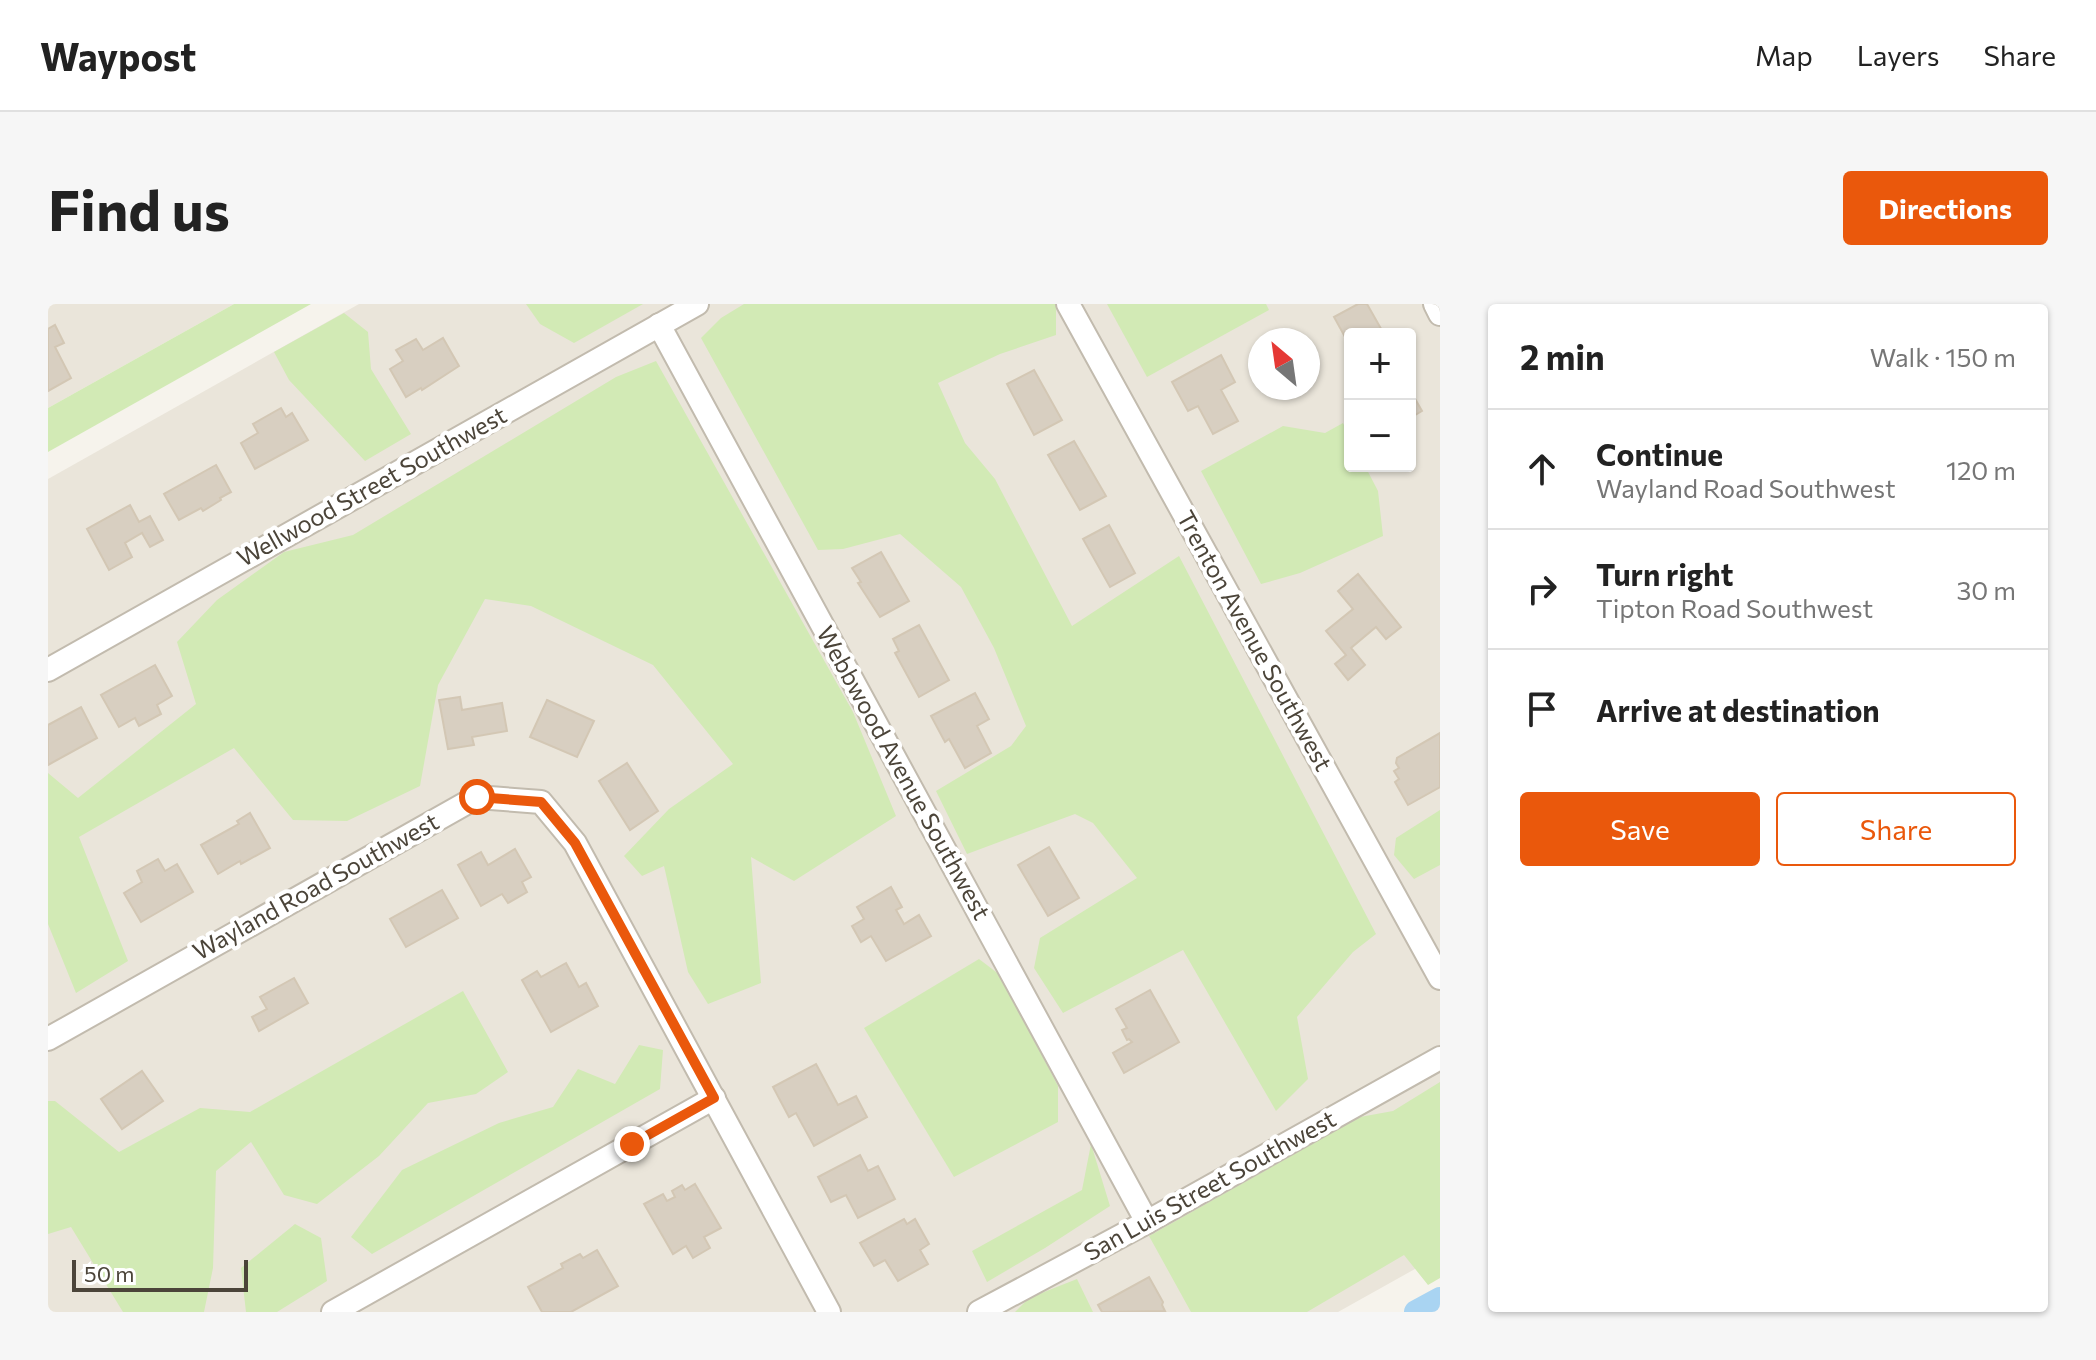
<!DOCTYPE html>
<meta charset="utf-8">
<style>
:root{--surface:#fff;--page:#f6f6f6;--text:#222;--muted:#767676;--line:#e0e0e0;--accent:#ea580c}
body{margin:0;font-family:Commissioner,sans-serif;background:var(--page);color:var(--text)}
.controls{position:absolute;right:24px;top:24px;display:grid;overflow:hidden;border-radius:8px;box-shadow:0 2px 6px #0004}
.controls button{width:72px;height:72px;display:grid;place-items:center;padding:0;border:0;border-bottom:2px solid var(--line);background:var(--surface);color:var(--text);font:40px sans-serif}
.compass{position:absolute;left:1200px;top:24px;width:72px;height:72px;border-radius:50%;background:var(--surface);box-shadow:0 2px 6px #0004;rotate:331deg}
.scale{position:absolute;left:24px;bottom:20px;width:176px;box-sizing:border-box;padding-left:8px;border:4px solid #4b4439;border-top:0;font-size:22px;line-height:28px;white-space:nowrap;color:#4b4439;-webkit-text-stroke:6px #fff;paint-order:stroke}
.stop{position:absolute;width:24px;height:24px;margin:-18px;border:6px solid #ea580c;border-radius:50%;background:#fff}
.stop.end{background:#ea580c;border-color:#fff;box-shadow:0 2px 8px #0008}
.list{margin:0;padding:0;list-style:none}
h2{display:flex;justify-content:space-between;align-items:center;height:104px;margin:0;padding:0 32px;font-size:34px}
h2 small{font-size:26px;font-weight:400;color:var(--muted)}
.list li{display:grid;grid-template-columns:52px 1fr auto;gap:24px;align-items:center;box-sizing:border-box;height:120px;padding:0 32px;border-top:2px solid var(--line)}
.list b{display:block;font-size:30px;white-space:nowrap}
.list p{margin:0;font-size:26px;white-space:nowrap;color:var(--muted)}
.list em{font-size:26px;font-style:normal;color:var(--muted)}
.actions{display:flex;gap:16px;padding:24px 32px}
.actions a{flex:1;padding:18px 0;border:2px solid var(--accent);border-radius:8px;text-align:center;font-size:28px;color:var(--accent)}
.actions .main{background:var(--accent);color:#fff}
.icon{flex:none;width:44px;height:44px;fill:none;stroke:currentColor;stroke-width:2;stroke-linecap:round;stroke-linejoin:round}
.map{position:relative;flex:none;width:1392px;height:1008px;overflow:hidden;border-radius:8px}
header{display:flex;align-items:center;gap:48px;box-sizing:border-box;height:112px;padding:0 40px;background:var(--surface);border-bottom:2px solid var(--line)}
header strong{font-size:38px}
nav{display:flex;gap:44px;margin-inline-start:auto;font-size:28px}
.intro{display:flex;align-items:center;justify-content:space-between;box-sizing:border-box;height:192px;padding:0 48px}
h1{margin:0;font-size:56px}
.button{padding:20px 36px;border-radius:8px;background:var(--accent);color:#fff;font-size:28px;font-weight:700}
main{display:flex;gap:48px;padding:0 48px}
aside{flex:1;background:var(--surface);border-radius:8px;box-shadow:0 2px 6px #0004}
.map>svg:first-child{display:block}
.residential{fill:#eae5da;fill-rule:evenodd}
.green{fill:#d2eab5}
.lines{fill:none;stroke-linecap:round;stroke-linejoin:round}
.canal{stroke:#a9d4f2;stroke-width:24}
.building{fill:#d8cfc1;stroke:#d3c7b4;stroke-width:2}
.street-casing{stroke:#c2bbae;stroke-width:26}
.street{stroke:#fff;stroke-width:22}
.route{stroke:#ea580c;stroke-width:10}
.labels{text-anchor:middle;stroke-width:8;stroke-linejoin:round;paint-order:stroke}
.street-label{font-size:24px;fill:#4b4439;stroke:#fff}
</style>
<header>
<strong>Waypost</strong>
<nav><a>Map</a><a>Layers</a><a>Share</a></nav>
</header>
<div class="intro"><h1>Find us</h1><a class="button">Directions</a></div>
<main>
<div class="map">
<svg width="1392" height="1008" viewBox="0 0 1392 1008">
<rect width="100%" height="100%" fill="#f6f3ec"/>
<g class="residential">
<path d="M0,0H186L0,104Z"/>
<path d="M311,0H1392V951L1290,1008H0V175ZM1302,30H1362V162H1302ZM1212,36H1260V84H1212Z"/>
</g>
<g class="green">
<path d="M186,0H263L0,148V104Z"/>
<path d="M478,0H595L526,39L492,20Z"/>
<path d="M696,0H1008V31L952,50L890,79L917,139L947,175L1024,322L1131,252L1328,630L1305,648L1249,713L1260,775L1228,807L1135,646L1015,709L986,664L992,634L1089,574L1045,519L1027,510L919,550L888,487L963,442L978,422L946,344L913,283L852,230L795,245L770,246L653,34L673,14Z"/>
<path d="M1059,0H1218L1221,6L1099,73Z"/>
<path d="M296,9L320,28L323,65L363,130L317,157L241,76L226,48Z"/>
<path d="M608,57L805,408L848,512L746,577L703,553L713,679L660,700L640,668L616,562L594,572L576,552L621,505L685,460L605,361L483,302L437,295L390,381L372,482L299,517L245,516L186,444L31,533L80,657L28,689L0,620V469L30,494L148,400L129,338L169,296L236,248L305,231L568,73Z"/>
<path d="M1295,119L1302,133V162H1317L1330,187L1335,232L1252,269L1213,280L1153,167L1235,122L1277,129Z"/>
<path d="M1392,506V561L1366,575L1346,551L1348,534Z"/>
<path d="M931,655L952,671L1010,782V818L906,873L816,724Z"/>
<path d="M415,687L460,768L428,790L380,799L331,852L269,900L236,891L203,838L168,867L165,964L156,1008H75L23,923L0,930V797H7L71,848L152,804L202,808Z"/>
<path d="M591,741L615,746L612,785L324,950L303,933L354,866L451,819L505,803L530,765L567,780Z"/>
<path d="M1392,778V974L1380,981L1356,951L1259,1008H1143L1101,932L1312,813L1345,807Z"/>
<path d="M1043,840L1062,902L997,944L939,978L924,947L1034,886Z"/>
<path d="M247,920L273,934L279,977L229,1008H198L193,964Z"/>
<path d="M1029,975L1045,1008H967L981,994Z"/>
</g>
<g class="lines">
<path class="canal" d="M1368,1008L1392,995"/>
</g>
<g class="building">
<path d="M1310,0H1319L1336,30H1302V42L1286,13Z"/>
<path d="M7,21L16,39L7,43L23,74L0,87V25Z"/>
<path d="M395,34L411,62L374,86L373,84L358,93L342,65L355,57L348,46L368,35L375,46Z"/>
<path d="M1173,51L1187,78L1173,86L1190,117L1165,130L1150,102L1140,107L1124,78Z"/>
<path d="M986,66L1014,116L986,131L959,80Z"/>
<path d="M1362,86L1374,107L1362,114Z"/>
<path d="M233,104L238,113L244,109L260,136L207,165L193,139L210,129L205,120Z"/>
<path d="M1026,137L1058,192L1032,206L1000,151Z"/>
<path d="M168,161L183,188L172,194L173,196L155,207L153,204L131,216L116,190Z"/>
<path d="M82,201L91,218L102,212L115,236L102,243L94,229L77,239L84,253L61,266L39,225Z"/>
<path d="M1061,221L1087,269L1062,283L1035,235Z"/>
<path d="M833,248L861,297L832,313L810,279L813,278L804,264Z"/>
<path d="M1310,270L1353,323L1338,335L1328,323L1303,344L1317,361L1300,376L1287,360L1298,351L1278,327L1305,305L1290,287Z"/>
<path d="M871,321L901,376L871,393L847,349L851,347L845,335Z"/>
<path d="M107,361L124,392L109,401L113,410L91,422L87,414L71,423L53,391Z"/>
<path d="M927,389L941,415L929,422L943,449L917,464L901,435L897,438L883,412Z"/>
<path d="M412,393L414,406L454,399L459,427L424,433L426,441L400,445L391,396Z"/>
<path d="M499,396L546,417L529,453L482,433Z"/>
<path d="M33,403L49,434L0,461V421Z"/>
<path d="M1392,429V483L1360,501L1347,478L1351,475L1346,467L1351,464L1348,459L1349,454Z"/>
<path d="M579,459L610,507L582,526L551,477Z"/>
<path d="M202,509L222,544L193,560L192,557L170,570L153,541L191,520L189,517Z"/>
<path d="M1001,543L1031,594L1000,612L970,561Z"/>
<path d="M467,545L483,573L474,578L479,588L460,599L454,590L433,602L410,561L433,548L440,561Z"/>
<path d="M110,555L117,567L129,560L145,588L93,618L76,589L94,578L89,567Z"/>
<path d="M843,583L854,603L848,606L856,620L871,611L883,632L838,657L823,632L813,638L804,622L816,615L809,603Z"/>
<path d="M394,586L410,614L358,643L342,615Z"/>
<path d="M518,659L531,683L538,679L550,702L503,728L474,676L489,667L493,673Z"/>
<path d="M246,674L260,699L211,727L204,713L219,705L212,693Z"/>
<path d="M1102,686L1131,738L1076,769L1065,749L1084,738L1081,735L1079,736L1074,726L1079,724L1068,705Z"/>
<path d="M768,760L790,801L808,792L819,813L766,842L748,809L741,813L725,783Z"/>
<path d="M94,767L115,797L74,825L53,795Z"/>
<path d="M812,851L820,867L830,862L847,895L810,914L798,891L783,898L770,873Z"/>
<path d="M647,880L673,924L656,933L662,944L645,954L638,942L625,950L596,900L615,890L619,897L627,893L624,887L634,881L637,886Z"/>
<path d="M856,915L859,920L867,915L881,940L872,946L880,960L850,977L837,956L826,962L812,939Z"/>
<path d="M549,946L570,982L523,1008H494L480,983L515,964L513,960L532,950L535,954Z"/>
<path d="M1101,973L1115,998L1114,1001L1117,1007L1054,1008L1050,1001Z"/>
</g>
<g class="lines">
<g class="street-casing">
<g id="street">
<path d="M1020,0L1392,674"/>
<path d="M1387,0L1392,10"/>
<path d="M611,21L1099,918"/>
<path d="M0,366L649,0"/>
<path d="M0,735L429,493L493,498L527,539L781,1008"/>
<path d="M285,1008L666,794"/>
<path d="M931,1008L1099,918L1392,754"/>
</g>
</g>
<use href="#street" class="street"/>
</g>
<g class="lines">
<path class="route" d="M429,493L493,498L527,539L666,794L584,840"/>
</g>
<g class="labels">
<g class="street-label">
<text transform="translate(324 183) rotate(-29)" y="8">Wellwood Street Southwest</text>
<text transform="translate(1206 337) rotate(61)" y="8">Trenton Avenue Southwest</text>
<text transform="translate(855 469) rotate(61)" y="8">Webbwood Avenue Southwest</text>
<text transform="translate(268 583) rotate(-29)" y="8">Wayland Road Southwest</text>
<text transform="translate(1162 882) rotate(-29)" y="8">San Luis Street Southwest</text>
</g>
</g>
</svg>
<div class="controls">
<button>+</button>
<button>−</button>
</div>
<svg class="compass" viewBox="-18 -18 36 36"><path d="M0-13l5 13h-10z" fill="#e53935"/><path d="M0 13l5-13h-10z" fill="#767676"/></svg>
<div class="scale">50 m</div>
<div class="stop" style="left:429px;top:493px"></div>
<div class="stop end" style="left:584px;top:840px"></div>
</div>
<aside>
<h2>2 min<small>Walk · 150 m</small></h2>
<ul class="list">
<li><svg class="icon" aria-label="ahead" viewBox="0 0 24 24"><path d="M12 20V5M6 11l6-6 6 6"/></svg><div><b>Continue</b><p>Wayland Road Southwest</p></div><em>120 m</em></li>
<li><svg class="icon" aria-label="right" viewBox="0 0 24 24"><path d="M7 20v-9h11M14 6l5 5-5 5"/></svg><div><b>Turn right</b><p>Tipton Road Southwest</p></div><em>30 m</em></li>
<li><svg class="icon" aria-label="arrive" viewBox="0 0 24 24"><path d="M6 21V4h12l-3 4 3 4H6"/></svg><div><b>Arrive at destination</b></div></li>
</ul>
<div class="actions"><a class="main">Save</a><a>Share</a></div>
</aside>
</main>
